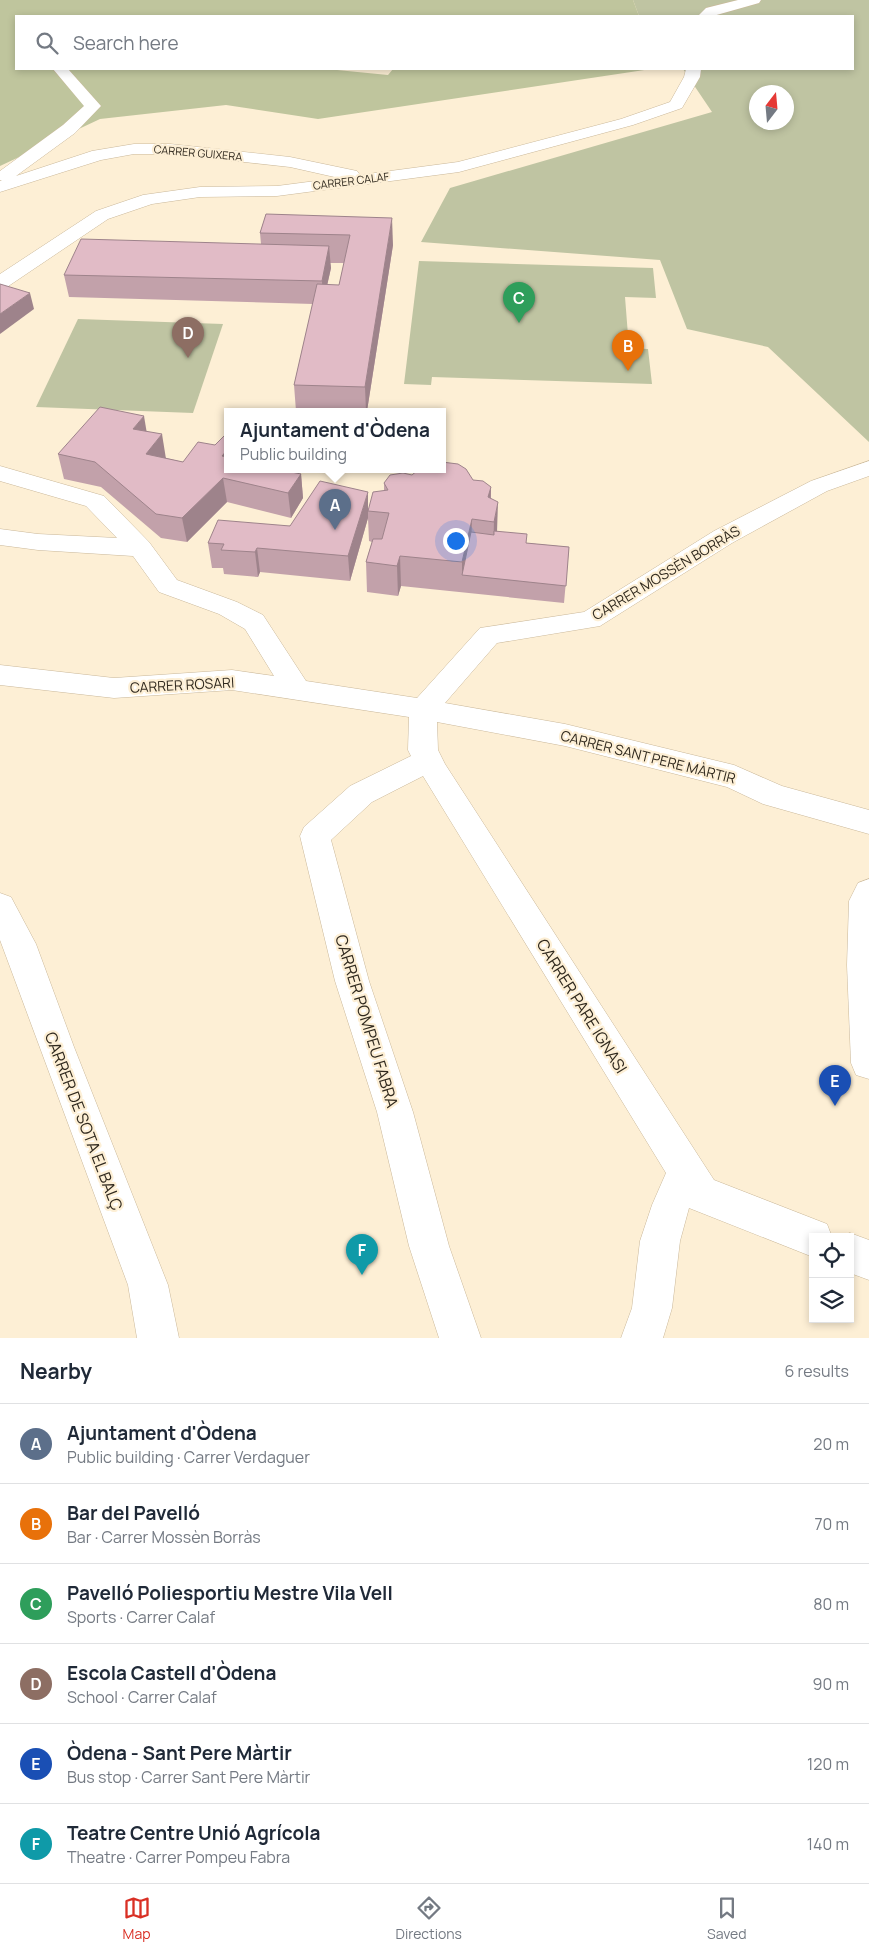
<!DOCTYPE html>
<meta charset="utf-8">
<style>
:root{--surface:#fff;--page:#f2f2f3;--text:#1f2937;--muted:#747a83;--line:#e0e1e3;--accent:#d93025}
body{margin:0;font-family:Manrope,sans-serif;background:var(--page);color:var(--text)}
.controls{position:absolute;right:15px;bottom:15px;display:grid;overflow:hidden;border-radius:0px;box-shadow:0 2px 8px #0003}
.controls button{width:45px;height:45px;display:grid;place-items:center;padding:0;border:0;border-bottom:1px solid var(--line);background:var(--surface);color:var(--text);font:25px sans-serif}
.compass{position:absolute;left:749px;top:85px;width:45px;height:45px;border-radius:50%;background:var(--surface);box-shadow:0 2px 8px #0003;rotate:16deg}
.you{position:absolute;left:455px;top:540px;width:18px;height:18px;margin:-12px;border:4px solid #fff;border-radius:50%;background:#1a73e8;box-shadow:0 0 0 8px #1a73e833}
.badge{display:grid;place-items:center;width:32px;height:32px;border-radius:50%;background:var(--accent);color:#fff;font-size:16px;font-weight:700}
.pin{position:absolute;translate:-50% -41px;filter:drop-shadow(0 1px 2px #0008)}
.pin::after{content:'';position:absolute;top:26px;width:18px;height:15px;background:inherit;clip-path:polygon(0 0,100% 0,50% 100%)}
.popup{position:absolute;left:224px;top:408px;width:222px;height:65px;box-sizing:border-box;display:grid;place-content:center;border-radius:0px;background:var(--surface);filter:drop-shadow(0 1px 4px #0005);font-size:16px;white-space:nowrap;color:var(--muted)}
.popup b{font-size:19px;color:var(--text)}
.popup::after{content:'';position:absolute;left:50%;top:100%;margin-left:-10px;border:10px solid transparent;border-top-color:var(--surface)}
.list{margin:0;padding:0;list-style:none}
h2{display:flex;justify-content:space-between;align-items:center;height:65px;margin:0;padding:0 20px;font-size:21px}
h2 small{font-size:16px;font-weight:400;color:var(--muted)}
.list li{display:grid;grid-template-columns:32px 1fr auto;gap:15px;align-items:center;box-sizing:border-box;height:80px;padding:0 20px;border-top:1px solid var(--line)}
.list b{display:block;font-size:19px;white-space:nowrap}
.list p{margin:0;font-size:16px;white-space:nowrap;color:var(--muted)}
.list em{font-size:16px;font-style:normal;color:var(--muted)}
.icon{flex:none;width:28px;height:28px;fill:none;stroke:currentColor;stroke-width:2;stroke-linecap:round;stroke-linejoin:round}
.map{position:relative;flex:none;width:869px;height:1338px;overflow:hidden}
.search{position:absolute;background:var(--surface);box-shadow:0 2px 8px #0003;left:15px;right:15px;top:15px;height:55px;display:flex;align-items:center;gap:12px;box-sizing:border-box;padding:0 18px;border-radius:0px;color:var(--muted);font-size:19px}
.sheet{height:545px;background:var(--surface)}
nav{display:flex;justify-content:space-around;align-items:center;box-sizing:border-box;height:70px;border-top:1px solid var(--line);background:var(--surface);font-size:14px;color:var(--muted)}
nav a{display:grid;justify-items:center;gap:2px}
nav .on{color:var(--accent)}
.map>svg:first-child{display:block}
.green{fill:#bfc4a2;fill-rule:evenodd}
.forest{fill:#bfc59d}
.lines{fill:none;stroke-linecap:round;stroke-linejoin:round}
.street-casing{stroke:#cab89a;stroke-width:1}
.street{fill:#fff;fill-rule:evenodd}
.wall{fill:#c2a1aa;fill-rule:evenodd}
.shaded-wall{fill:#9e838b}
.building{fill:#e1bbc6;stroke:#9e838b}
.labels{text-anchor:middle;stroke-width:4.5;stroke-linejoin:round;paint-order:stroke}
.far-street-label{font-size:11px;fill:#30291e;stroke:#fdefd5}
.street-label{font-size:14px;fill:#30291e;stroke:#fdefd5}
.near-street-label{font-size:16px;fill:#30291e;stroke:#fdefd5}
</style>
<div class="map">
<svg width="869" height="1338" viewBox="0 0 869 1338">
<rect width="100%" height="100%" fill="#fdefd5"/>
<g class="green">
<path d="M633,0H869V442L768,347L687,329L660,260L421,242L450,188L712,112L683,69H853V16H639ZM756,92H786V122H756Z"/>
<path d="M419,261L653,268L656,298L625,297L629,348L648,349L652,384L432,377L431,385L404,384Z"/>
<path d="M78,319L223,324L193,413L36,407Z"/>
</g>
<path class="forest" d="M0,0H633L639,16H16V69H327L388,75L393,69H651L318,119L226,105L100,119L0,166Z"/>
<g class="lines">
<g class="street-casing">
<g id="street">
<path d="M738,0H761L759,3L713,16H698L706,8Z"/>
<path d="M53,69H68L101,106L75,133L16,176L92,151L134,144H170L290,157L357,171L360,175L458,162L621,119L670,102L684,77L686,69H701L700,77L682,108L633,125L459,172L277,196L200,197L152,204L108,219L7,287L0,289V274L96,211L143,195L200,187L277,186L339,178L290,167L170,154H134L101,160L0,192V181H2L0,180V171L63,125L84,106Z"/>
<path d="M869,461V476L827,491L732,543L600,626L497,643L445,703L565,724L734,765L782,786L869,810V834L763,804L727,787L565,746L437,722L438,750L445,764L714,1180L827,1224L832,1237H813V1257L689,1208L680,1241L672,1308L663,1338H621L632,1308L640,1241L652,1205L666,1173L423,776L372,802L331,840L369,981L413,1112L449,1246L481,1338H439L409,1246L377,1112L335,981L300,836L304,827L350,786L411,756L408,750L409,717L232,690L114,698L0,685V665L114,678L232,670L274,676L245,629L219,614L159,592L133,556L38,550L0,545V529L38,534L117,538L86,506L0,481V466L104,496L149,542L177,580L237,602L263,615L306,681L417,698L480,628L584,612L714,531L811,481Z"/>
<path d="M869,879V1079L856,1075L851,1063L847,965L849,901L858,883Z"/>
<path d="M0,893L11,897L36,944L74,1047L168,1285L179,1338H137L128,1285L0,940Z"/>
<path d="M850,1233L869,1240V1280L850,1273V1237H842Z"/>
</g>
</g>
<use href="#street" class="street"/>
</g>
<g class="wall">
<path d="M266,214L393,245L367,411H296L294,385L313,304L69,297L64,275L261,244L260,233ZM330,263H344L339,285H327L331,268Z"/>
<path d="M147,431L166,458L183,462L215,445L228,432V469L301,474L303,498L291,518L227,502L187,542L161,538L101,487L64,479L58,454Z"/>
<path d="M412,475L473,480L491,487V498L497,531L526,543L569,547L564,603L401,586L398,596L367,592L366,562L372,542L369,541L368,518L350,581L260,572L258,577L224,574L223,568H212L208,543L368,509L384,491V483Z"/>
</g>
<g class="shaded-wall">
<path d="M392,218L393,245L367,411H366L365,387Z"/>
<path d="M329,246L331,268L323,304L322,281Z"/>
<path d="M30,293L34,309L0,334V314Z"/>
<path d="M144,416L148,440L133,429Z"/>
<path d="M162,434L166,459L146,454Z"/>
<path d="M227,449L228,469L222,456Z"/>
<path d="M301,474L303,498L291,518L288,493Z"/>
<path d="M223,478L227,502L187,542L182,518Z"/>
<path d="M491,487L490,517L488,497Z"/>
<path d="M368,492V518L350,581L348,556Z"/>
<path d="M498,502L497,532L493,552L494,522Z"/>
<path d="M472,519L471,549L462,575V562Z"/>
<path d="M257,548L260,572L258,577L255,552Z"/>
<path d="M400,556L401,586L398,596L397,566Z"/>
</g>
<g class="building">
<path d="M266,214L392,218L365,387L294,385L317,284L339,285L350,235L260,233Z"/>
<path d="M81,239L329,246L322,281L64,275Z"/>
<path d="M0,284L30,293L0,314Z"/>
<path d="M100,407L144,416L133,429L162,434L146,454L183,462L198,442L215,445L228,432V449L222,456L228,457V469H277L301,474L288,493L223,478L182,518L156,514L95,462L58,454Z"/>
<path d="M442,462L458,464L466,469L473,480L483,481L491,487L488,497L498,502L494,522L472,519L462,562L400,556L397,566L366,562L373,539H382L389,513L368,511L373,492L388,490L384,483L390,475L403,473L412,475L419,469H442Z"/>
<path d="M320,481L368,492L348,556L257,548L255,552L221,550L224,544L208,543L218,520L290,526Z"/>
<path d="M494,531L527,534L526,543L569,547L566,586L462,575L471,532L494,535Z"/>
</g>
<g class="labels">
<g class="far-street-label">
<text transform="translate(198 153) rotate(5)" y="4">CARRER GUIXERA</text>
<text transform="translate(351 181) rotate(-7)" y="4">CARRER CALAF</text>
</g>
<g class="street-label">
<text transform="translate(666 573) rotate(-31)" y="5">CARRER MOSSÈN BORRÀS</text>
<text transform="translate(182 685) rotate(-3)" y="5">CARRER ROSARI</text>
<text transform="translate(648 757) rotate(14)" y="5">CARRER SANT PERE MÀRTIR</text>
</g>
<g class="near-street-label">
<text transform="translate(582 1006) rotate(58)" y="6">CARRER PARE IGNASI</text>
<text transform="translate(367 1021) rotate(73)" y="6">CARRER POMPEU FABRA</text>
<text transform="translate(84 1121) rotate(69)" y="6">CARRER DE SOTA EL BALÇ</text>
</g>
</g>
</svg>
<div class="controls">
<button><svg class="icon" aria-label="locate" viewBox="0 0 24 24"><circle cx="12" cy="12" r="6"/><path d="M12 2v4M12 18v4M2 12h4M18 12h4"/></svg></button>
<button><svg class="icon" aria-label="layers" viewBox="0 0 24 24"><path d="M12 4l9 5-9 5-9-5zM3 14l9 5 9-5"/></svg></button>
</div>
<svg class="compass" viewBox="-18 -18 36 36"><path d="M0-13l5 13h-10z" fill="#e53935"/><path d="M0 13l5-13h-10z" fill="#747a83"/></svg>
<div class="you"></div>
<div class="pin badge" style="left:335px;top:530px;background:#5c6f8a">A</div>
<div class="popup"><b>Ajuntament d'Òdena</b>Public building</div>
<div class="pin badge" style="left:628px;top:371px;background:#e8710a">B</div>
<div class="pin badge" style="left:519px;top:323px;background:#2e9e5b">C</div>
<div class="pin badge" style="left:188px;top:358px;background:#8d6e63">D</div>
<div class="pin badge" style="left:835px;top:1106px;background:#1a4fb4">E</div>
<div class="pin badge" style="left:362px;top:1275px;background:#0f9aa8">F</div>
<div class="search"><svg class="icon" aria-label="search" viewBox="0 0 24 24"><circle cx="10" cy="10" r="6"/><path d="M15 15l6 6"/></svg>Search here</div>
</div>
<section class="sheet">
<h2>Nearby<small>6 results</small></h2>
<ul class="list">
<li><span class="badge" style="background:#5c6f8a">A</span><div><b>Ajuntament d'Òdena</b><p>Public building · Carrer Verdaguer</p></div><em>20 m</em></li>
<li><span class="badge" style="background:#e8710a">B</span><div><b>Bar del Pavelló</b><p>Bar · Carrer Mossèn Borràs</p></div><em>70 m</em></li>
<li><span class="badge" style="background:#2e9e5b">C</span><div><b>Pavelló Poliesportiu Mestre Vila Vell</b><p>Sports · Carrer Calaf</p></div><em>80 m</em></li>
<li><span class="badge" style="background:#8d6e63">D</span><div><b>Escola Castell d'Òdena</b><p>School · Carrer Calaf</p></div><em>90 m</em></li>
<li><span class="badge" style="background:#1a4fb4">E</span><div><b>Òdena - Sant Pere Màrtir</b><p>Bus stop · Carrer Sant Pere Màrtir</p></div><em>120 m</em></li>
<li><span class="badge" style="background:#0f9aa8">F</span><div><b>Teatre Centre Unió Agrícola</b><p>Theatre · Carrer Pompeu Fabra</p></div><em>140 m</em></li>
</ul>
</section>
<nav>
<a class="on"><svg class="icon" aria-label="map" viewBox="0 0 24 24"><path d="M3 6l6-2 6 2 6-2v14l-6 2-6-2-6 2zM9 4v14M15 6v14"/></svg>Map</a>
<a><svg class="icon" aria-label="directions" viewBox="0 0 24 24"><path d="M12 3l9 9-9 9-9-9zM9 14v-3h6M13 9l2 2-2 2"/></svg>Directions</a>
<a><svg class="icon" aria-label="saved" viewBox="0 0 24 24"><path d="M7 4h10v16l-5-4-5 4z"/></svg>Saved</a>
</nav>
